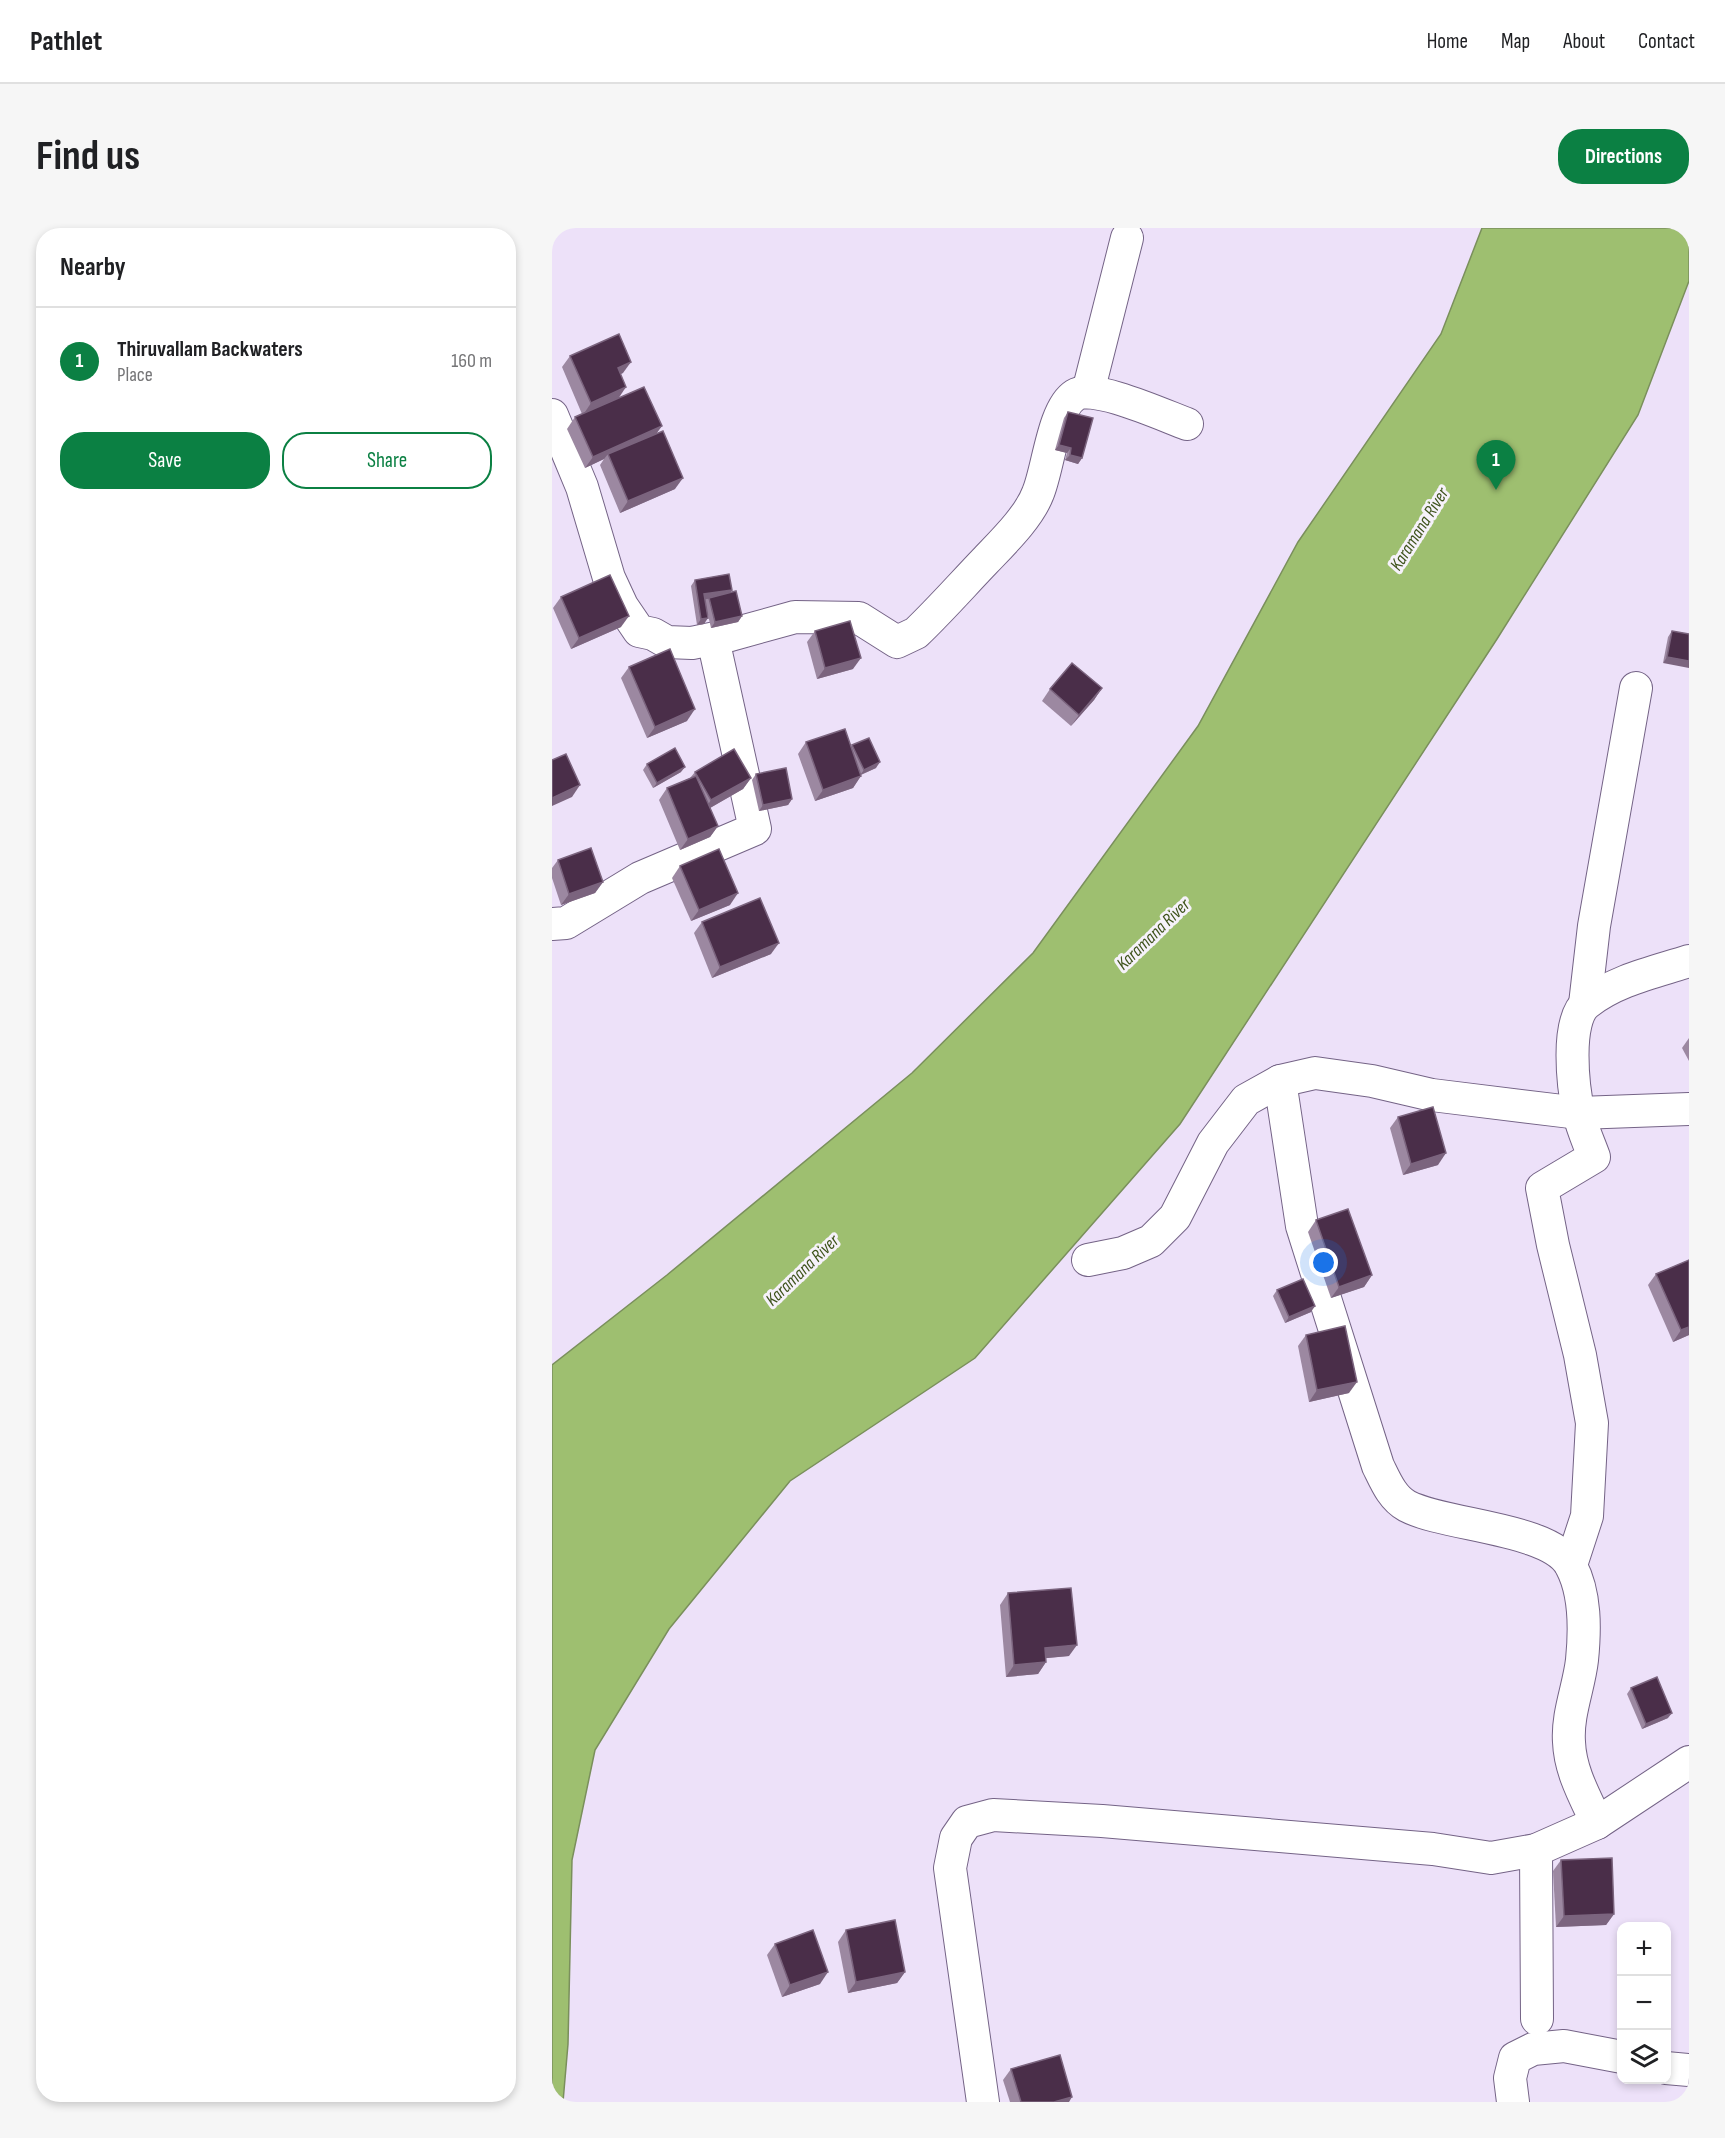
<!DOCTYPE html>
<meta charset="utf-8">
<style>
:root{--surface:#fff;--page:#f6f6f6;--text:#202124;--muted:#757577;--line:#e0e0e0;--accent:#0b8043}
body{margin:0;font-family:"Sofia Sans Condensed",sans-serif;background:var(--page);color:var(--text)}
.controls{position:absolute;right:18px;bottom:18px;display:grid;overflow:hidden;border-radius:12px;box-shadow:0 3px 9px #0003}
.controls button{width:54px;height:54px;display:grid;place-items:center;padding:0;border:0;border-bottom:2px solid var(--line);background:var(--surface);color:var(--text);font:30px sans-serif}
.you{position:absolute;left:772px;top:1035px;width:21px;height:21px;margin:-15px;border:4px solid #fff;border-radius:50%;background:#1a73e8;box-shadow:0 0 0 9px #1a73e833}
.badge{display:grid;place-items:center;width:39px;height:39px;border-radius:50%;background:var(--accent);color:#fff;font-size:20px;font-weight:700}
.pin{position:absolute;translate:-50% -50px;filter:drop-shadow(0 2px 3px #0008)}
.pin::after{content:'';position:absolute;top:32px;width:21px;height:18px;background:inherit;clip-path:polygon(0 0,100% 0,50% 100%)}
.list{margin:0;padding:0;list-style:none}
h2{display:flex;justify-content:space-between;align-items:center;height:78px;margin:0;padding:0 24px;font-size:26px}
h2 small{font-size:20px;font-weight:400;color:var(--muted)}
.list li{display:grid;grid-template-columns:39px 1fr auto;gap:18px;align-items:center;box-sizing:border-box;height:108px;padding:0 24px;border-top:2px solid var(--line)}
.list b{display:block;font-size:22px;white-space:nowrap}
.list p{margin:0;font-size:20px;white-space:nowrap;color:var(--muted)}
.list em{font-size:20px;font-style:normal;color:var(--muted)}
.actions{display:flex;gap:12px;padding:18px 24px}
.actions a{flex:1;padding:14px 0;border:2px solid var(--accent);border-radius:24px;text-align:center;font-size:21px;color:var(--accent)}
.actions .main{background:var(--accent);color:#fff}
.icon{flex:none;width:33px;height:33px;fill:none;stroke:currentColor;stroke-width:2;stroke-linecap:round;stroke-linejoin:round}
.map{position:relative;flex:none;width:1137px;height:1874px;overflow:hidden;border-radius:24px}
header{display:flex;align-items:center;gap:36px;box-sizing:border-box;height:84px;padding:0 30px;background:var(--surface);border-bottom:2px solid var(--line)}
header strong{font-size:28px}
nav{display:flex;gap:33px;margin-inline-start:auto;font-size:21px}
.intro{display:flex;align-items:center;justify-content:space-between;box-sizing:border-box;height:144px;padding:0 36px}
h1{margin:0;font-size:42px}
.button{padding:15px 27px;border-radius:24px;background:var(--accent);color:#fff;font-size:21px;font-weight:700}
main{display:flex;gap:36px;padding:0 36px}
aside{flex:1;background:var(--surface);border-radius:24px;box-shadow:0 3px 9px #0003}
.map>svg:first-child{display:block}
.water{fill:#9ebf70;stroke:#7a8f5c;stroke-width:1.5}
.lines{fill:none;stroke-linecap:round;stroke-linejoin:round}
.street-casing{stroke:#746386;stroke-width:34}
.street{stroke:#fff;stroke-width:32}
.wall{fill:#9c88a1}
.shaded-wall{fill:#7b647e}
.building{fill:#4a2e49;stroke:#7b647e;stroke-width:1.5}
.labels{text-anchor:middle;stroke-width:6;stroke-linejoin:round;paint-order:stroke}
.water-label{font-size:18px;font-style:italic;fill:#3e531b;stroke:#f6f2fa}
</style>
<header>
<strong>Pathlet</strong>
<nav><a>Home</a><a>Map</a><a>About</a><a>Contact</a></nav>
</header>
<div class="intro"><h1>Find us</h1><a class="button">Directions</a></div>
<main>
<aside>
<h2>Nearby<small></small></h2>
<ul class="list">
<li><span class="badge">1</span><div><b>Thiruvallam Backwaters</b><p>Place</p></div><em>160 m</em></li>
</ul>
<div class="actions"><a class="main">Save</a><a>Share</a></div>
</aside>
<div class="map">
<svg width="1137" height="1874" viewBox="0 0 1137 1874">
<rect width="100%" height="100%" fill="#ede1f9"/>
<path class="water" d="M930,0H1137V53L1086,187L945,411L628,896L423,1130L238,1253L117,1401L43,1522L20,1632L16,1816L11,1874H0V1137L115,1047L360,845L481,725L646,498L746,314L889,106Z"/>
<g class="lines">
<g class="street-casing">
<g id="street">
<path d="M536,164L575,10"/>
<path d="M0,187L30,259L57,350L70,378L87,403L101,406L115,414L140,415L178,407L243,389L307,390L345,414L364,405C388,382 410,357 433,333C451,314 477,289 486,265C496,242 501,181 523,167C541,155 613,188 635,196"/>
<path d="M0,696L14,695L88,650L203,601L161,411"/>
<path d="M1033,776L1042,698L1084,460"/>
<path d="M728,853L750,998L826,1238C833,1252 840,1270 855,1278C893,1298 1000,1300 1019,1338C1034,1366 1033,1402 1030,1432C1027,1459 1015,1486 1017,1514C1018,1543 1033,1569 1045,1595"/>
<path d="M536,1032L571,1025L599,1013L623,989L661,915L694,872L728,853L763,845L820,853L880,867L1027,885L1137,881"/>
<path d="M1019,1337L1035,1288L1040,1195L1028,1127L1001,1017L990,960L1042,929C1037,915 1030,900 1027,886C1021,860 1013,792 1035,775C1064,752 1103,744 1137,733"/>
<path d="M984,1622L985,1791"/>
<path d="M1114,1840L1137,1842"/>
<path d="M431,1874L398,1640L404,1610L415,1594L441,1587L550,1593L881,1621L939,1630L984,1622L1045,1595L1137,1534"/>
<path d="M961,1874L958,1850L963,1830L981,1821L1012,1818L1070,1829"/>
</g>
</g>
<use href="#street" class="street"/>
</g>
<g class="wall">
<path d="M18,128L71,145L68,146L67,170L105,205L123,261L68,285L48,237L52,231L33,240L15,201L23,189L30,186L10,139Z"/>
<path d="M516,184L530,230L526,236L513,232L515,225L503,222L512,190Z"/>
<path d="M143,352L180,362L179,364L190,388L186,394L159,400L156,387L152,396L145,397L139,358Z"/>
<path d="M9,369L69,399L19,421L1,380Z"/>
<path d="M263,403L301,441L265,451L255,414Z"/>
<path d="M1120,403L1137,406L1111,435L1116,409Z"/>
<path d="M77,439L135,493L95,510L69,450Z"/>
<path d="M550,460L542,472L519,498L490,473L498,461Z"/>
<path d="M254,514L299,519L300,517L324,540L309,547L301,560L263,573L246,526Z"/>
<path d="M95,536L129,544L101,560L91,542Z"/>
<path d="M143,544L199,550L191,561L158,580L166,598L158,609L128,622L107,572L115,560L138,550Z"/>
<path d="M204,546L240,571L236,577L207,583L200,552Z"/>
<path d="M6,632L51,654L43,665L9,677L0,650V640Z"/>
<path d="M128,638L178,677L139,693L120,650Z"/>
<path d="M150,694L219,726L160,750L142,705Z"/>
<path d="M1137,810V833L1130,820Z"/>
<path d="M846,889L886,937L851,947L838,900Z"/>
<path d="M764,992L820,1047L812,1059L779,1070L756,1004Z"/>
<path d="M1137,1032V1107L1121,1114L1096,1057L1104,1046Z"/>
<path d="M725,1062L759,1084L733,1095L721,1068Z"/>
<path d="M754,1107L797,1165L757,1174L746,1118Z"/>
<path d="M456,1365L517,1428L494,1430V1434L486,1446L454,1449L448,1377Z"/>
<path d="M1079,1460L1116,1490L1090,1501L1075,1466Z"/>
<path d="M1009,1632L1062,1686L1054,1697L1004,1699L1001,1643Z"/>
<path d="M294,1702L353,1744L345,1755L296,1765L286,1714Z"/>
<path d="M223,1716L268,1756L230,1769L215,1727Z"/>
<path d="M459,1841L517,1874H458L451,1852Z"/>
</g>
<g class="shaded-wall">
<path d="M79,134L71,145L58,151L66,140Z"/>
<path d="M74,159L66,171L31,187L39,175Z"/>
<path d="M110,198L102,209L56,226L52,231L33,240L41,229Z"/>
<path d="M507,217L519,220L515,225L503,222Z"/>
<path d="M518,227L530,230L526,236L513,232Z"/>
<path d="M131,250L123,261L68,285L76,273Z"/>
<path d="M180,362L176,368L148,372L152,366Z"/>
<path d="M77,388L69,399L19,421L27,410Z"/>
<path d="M190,388L186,394L159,400L163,394Z"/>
<path d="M156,390L152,396L145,397L149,391Z"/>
<path d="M1115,429L1137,433V440L1111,435Z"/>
<path d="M309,430L301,441L265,451L273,440Z"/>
<path d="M550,460L542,472L519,498L527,487Z"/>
<path d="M143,481L135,493L95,510L103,499Z"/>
<path d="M328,534L324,540L308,547L312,542Z"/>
<path d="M133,539L129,544L101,560L105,555Z"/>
<path d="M309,548L301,560L263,573L271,562Z"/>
<path d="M199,550L191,561L151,584L159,572Z"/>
<path d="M28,557L20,569L0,578V570Z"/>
<path d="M240,571L236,577L207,583L211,577Z"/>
<path d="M166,598L158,609L128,622L136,611Z"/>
<path d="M51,654L43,665L9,677L17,666Z"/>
<path d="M186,665L178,677L139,693L147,682Z"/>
<path d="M227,715L219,726L160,750L168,739Z"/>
<path d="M894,925L886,937L851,947L859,936Z"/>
<path d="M820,1047L812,1059L779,1070L787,1059Z"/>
<path d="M763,1078L759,1084L733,1095L737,1089Z"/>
<path d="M1137,1099V1107L1121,1114L1129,1102Z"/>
<path d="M805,1154L797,1165L757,1174L765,1162Z"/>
<path d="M525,1417L517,1428L485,1431L493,1420Z"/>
<path d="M494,1434L486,1446L454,1449L462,1437Z"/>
<path d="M1120,1485L1116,1490L1090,1501L1094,1496Z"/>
<path d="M1062,1686L1054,1697L1004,1699L1012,1688Z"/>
<path d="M276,1744L268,1756L230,1769L238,1757Z"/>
<path d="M353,1744L345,1755L296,1765L304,1754Z"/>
<path d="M520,1869L517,1874H502Z"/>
</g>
<g class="building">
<path d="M67,106L79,134L66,140L74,159L39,175L18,128Z"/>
<path d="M92,159L110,198L41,229L23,189Z"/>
<path d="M516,184L541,190L530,230L518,227L519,220L507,217Z"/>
<path d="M111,203L131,250L76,273L56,226Z"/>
<path d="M177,346L180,362L152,366L156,390L149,391L143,352Z"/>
<path d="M58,347L77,388L27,410L9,369Z"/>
<path d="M184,363L190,388L163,394L157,370Z"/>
<path d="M298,393L309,430L273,440L263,403Z"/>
<path d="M1120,403L1137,406V433L1115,429Z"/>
<path d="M118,421L143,481L103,499L77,439Z"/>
<path d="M520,435L550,460L527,487L498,461Z"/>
<path d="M293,501L309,548L271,562L254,514Z"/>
<path d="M317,510L328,534L312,542L300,517Z"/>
<path d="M123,520L133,539L105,555L95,536Z"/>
<path d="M182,521L199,550L159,572L143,544Z"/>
<path d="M14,526L28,557L0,570V532Z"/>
<path d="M234,540L240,571L211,577L204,546Z"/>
<path d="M144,548L166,598L136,611L115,560Z"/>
<path d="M39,620L51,654L17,666L6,632Z"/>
<path d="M167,621L186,665L147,682L128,638Z"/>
<path d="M208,670L227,715L168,739L150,694Z"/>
<path d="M881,879L894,925L859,936L846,889Z"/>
<path d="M796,981L820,1047L787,1059L764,992Z"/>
<path d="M1137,1032V1099L1129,1102L1104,1046Z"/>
<path d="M751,1051L763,1078L737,1089L725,1062Z"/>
<path d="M793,1098L805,1154L765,1162L754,1107Z"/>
<path d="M519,1360L525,1417L493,1420L494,1434L462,1437L456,1365Z"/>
<path d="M1105,1449L1120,1485L1094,1496L1079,1460Z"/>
<path d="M1060,1630L1062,1686L1012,1688L1009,1632Z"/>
<path d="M343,1692L353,1744L304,1754L294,1702Z"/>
<path d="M261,1702L276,1744L238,1757L223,1716Z"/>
<path d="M508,1827L520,1869L502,1874H469L459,1841Z"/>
</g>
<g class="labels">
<g class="water-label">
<text transform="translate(867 301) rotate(-58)" y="6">Karamana River</text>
<text transform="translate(601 706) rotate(-44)" y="6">Karamana River</text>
<text transform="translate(250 1042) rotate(-44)" y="6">Karamana River</text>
</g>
</g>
</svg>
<div class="controls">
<button>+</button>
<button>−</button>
<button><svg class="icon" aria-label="layers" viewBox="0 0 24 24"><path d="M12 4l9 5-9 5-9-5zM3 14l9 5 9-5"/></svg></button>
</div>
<div class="you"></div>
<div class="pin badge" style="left:944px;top:262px">1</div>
</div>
</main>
